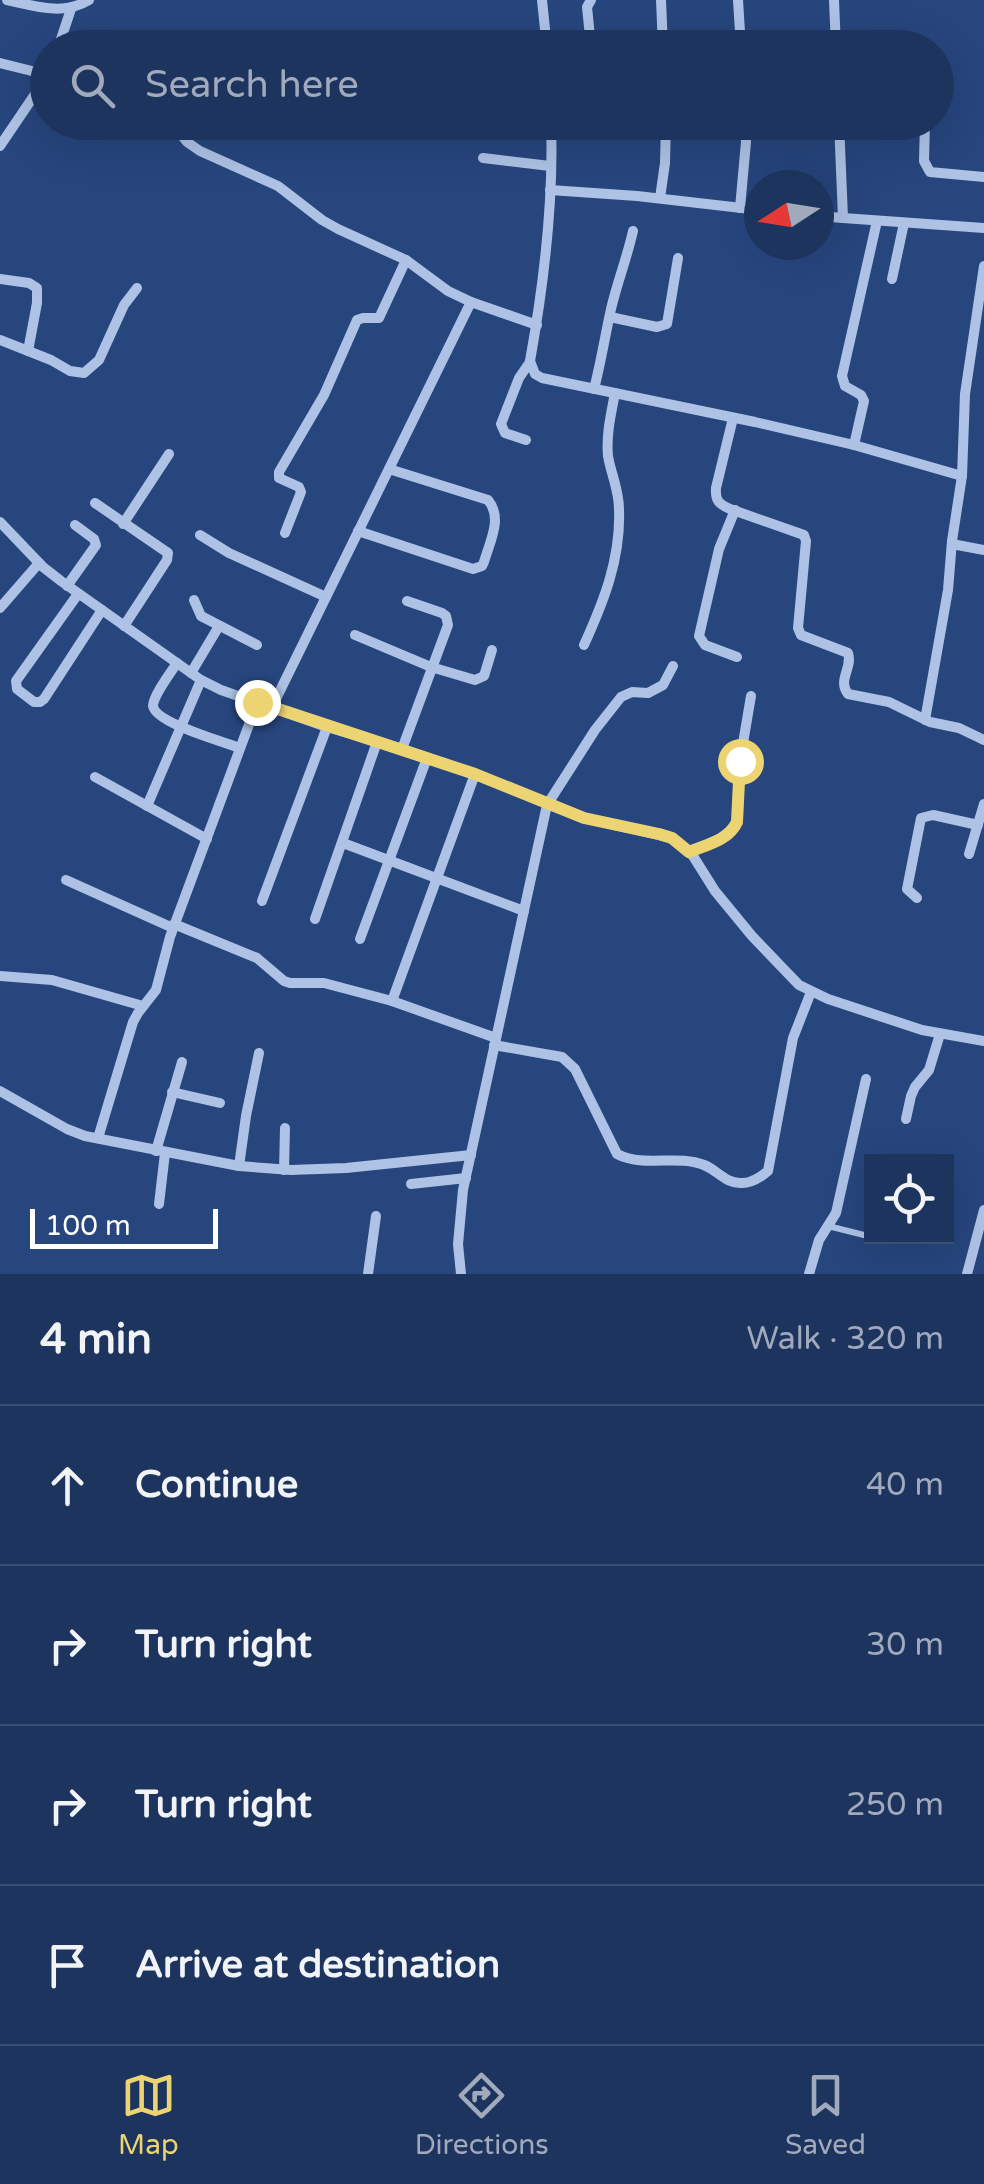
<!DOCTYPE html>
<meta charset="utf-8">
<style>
:root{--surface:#1d345e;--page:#253c64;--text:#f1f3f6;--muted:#a0aabc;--line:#3b4f73;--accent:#edd473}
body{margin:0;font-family:"Varela Round",sans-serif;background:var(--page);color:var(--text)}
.controls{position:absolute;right:30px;bottom:30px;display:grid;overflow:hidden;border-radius:0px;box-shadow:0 10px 40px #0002}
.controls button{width:90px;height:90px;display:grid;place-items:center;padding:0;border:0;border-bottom:2px solid var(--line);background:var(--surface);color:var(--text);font:50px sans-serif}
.compass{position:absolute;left:744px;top:170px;width:90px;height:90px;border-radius:50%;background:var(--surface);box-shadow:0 10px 40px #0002;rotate:258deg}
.scale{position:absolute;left:30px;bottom:25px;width:188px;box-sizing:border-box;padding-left:10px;border:5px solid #fff;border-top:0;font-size:28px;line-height:35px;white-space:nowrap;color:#fff;-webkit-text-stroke:8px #27467e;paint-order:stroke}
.stop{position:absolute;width:30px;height:30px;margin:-22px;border:8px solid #edd473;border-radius:50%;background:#fff}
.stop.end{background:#edd473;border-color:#fff;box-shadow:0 2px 10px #0008}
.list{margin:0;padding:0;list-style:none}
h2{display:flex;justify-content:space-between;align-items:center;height:130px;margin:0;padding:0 40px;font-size:42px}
h2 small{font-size:32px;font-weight:400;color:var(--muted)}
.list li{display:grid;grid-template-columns:65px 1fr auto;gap:30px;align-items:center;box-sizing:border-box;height:160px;padding:0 40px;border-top:2px solid var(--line)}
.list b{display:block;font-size:38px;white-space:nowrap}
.list em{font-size:32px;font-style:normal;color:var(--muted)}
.icon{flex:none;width:55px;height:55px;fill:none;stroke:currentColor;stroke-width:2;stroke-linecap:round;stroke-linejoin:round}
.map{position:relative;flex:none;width:984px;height:1274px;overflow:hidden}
.search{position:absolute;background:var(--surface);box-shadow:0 10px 40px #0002;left:30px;right:30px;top:30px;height:110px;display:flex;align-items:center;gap:25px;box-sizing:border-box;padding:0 35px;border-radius:55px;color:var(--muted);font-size:38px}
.sheet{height:770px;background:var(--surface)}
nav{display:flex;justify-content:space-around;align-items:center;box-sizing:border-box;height:140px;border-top:2px solid var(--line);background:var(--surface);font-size:28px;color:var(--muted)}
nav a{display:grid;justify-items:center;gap:5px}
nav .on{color:var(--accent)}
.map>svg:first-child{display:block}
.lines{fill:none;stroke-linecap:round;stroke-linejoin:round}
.service{stroke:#adc2e5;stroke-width:6}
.minor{stroke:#adc2e5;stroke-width:10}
.route{stroke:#edd473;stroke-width:12}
</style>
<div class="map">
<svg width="984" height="1274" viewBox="0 0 984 1274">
<rect width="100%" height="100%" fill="#27467e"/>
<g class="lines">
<g class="service">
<path d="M86,122L102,132"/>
<path d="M828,1226L880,1239L891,1236"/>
</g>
<g class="minor">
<path d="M7,0C35,6 63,16 89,0"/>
<path d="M542,0L547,48"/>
<path d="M661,0L663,48"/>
<path d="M738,0L741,48"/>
<path d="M834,0L836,48"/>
<path d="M590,37L587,7L591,0"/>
<path d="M546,39L596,37L601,39L606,48"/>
<path d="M58,48L71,9"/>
<path d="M0,63L48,75"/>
<path d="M171,122L187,142L200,151L278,186L322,220L338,229L406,260L448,291L471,302L537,325"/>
<path d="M551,122C554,202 544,283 530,361L535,374L542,378L755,422L854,445L962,476"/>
<path d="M612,122V134"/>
<path d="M925,122L924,161L930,172L984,177"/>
<path d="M0,146L48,75"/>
<path d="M483,158L550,166"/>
<path d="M550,190L637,196L759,210"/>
<path d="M660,198L665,163L666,122"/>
<path d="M740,208L746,142L745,122"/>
<path d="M819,216L843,218L839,122"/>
<path d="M843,218L984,228"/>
<path d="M0,279L29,283L37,288V303L28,351"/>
<path d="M892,279L904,223"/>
<path d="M610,317L657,327L667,324L678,258"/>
<path d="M0,340L51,360L70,371L84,373L99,360L124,305L137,288"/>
<path d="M594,389C601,362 605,336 611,309C617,283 627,258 633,231"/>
<path d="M733,418L716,488C715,501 719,504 730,509L804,535L806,541L798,628L801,635L848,653C853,668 837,680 848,694L889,702L930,722L959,728L984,740"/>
<path d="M526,440L505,433L501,424L519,378L530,362"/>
<path d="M854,445L864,401L861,395L845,386L842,376L877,221"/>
<path d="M95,503L168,553L167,560L124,626"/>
<path d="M735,510L719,549L699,636L705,645L737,657"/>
<path d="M0,522L43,567L61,581L201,680L221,690L327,727L402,749L475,774L584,818L671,838L693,856L715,891L752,936L799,985L828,999L922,1030L984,1041"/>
<path d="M123,524L169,454"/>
<path d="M358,531L473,569L482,566L484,562C490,541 503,518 488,500L389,469"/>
<path d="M285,533L301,492L299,487L279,478V472L324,395L357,320L363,318H379L406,260"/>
<path d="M200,535L229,553L326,597"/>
<path d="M952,544L984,550"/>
<path d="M67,586L96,545L94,539L75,525"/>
<path d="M78,594L16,681L17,689L34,702H40L44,699L102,610"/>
<path d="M194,600L201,616L257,645"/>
<path d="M0,608L39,563"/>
<path d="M355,635L431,667L475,680L484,676L492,650"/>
<path d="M584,645C604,601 621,558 619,509C619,490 611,474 608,456C606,435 611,414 615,393"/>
<path d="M177,663C171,672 153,696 153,706C155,723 225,742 240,748"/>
<path d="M191,673L219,626"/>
<path d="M272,707L471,302"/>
<path d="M925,720L948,590L952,541L962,476L965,394L984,266"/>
<path d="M402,749L448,625L446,616L442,613L407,601"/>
<path d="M95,777L207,839"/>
<path d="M147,806L201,680"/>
<path d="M343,843L524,911"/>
<path d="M689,852L728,835L737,822L740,761L751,696"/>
<path d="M969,854L984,804"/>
<path d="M66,880L173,928"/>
<path d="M917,898L907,889L921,818L933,815L978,825"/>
<path d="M262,901L327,727"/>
<path d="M315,919L377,742"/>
<path d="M174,924L257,958L284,981L290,983H324L392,1001L496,1038"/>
<path d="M360,939L427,758"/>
<path d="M0,976L52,980L143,1006"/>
<path d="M392,1001L475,774"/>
<path d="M494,1045L562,1057L575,1069L617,1154C644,1168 677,1154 704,1165C717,1170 725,1183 740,1183C750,1184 761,1177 768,1171L793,1038L811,992"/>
<path d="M0,1091L67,1129L85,1136L239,1166L291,1170L346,1168L471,1155"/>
<path d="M172,1092L220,1103"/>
<path d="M906,1119L911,1096L915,1087L929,1070L940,1034"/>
<path d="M98,1138L133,1022L138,1013L156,990L170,937L257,703"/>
<path d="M156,1151L182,1062"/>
<path d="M239,1166L246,1116L259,1053"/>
<path d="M284,1170L285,1128"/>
<path d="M411,1184L466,1178"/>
<path d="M159,1204L165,1153"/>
<path d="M368,1274L376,1216"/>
<path d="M461,1274L458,1244L463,1190L547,805L595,730L621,697L632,692L648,693L663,685L673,666"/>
<path d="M809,1274L819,1240L836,1213L866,1079"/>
<path d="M967,1274L984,1210"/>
</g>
</g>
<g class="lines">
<path class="route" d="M257,702L475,774L584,818L659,834L672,838L689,852C706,845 729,840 737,822L740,761"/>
</g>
</svg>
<div class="controls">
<button><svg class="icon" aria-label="locate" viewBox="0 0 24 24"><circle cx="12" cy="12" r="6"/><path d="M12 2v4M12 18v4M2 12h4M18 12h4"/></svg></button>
</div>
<svg class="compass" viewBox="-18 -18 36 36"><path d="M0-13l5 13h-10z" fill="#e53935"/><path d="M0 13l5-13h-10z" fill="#a0aabc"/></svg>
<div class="scale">100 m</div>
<div class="stop" style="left:740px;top:761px"></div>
<div class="stop end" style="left:257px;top:702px"></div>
<div class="search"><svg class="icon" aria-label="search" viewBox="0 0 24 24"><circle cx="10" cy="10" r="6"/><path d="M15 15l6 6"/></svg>Search here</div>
</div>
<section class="sheet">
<h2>4 min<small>Walk · 320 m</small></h2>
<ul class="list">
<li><svg class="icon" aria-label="ahead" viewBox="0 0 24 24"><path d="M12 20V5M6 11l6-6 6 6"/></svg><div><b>Continue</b></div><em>40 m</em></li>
<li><svg class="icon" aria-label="right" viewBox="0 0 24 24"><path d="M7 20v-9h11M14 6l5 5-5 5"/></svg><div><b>Turn right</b></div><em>30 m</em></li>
<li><svg class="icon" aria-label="right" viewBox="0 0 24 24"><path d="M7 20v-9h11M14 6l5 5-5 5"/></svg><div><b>Turn right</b></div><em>250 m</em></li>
<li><svg class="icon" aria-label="arrive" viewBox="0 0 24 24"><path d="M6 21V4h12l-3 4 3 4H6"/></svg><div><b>Arrive at destination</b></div></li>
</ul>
</section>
<nav>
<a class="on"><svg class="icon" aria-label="map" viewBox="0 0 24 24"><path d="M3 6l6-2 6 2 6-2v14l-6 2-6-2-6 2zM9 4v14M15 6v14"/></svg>Map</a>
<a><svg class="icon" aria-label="directions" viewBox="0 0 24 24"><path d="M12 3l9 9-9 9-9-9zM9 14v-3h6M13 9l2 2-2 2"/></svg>Directions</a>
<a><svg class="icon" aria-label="saved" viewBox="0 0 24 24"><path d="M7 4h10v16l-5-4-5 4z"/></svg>Saved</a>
</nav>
